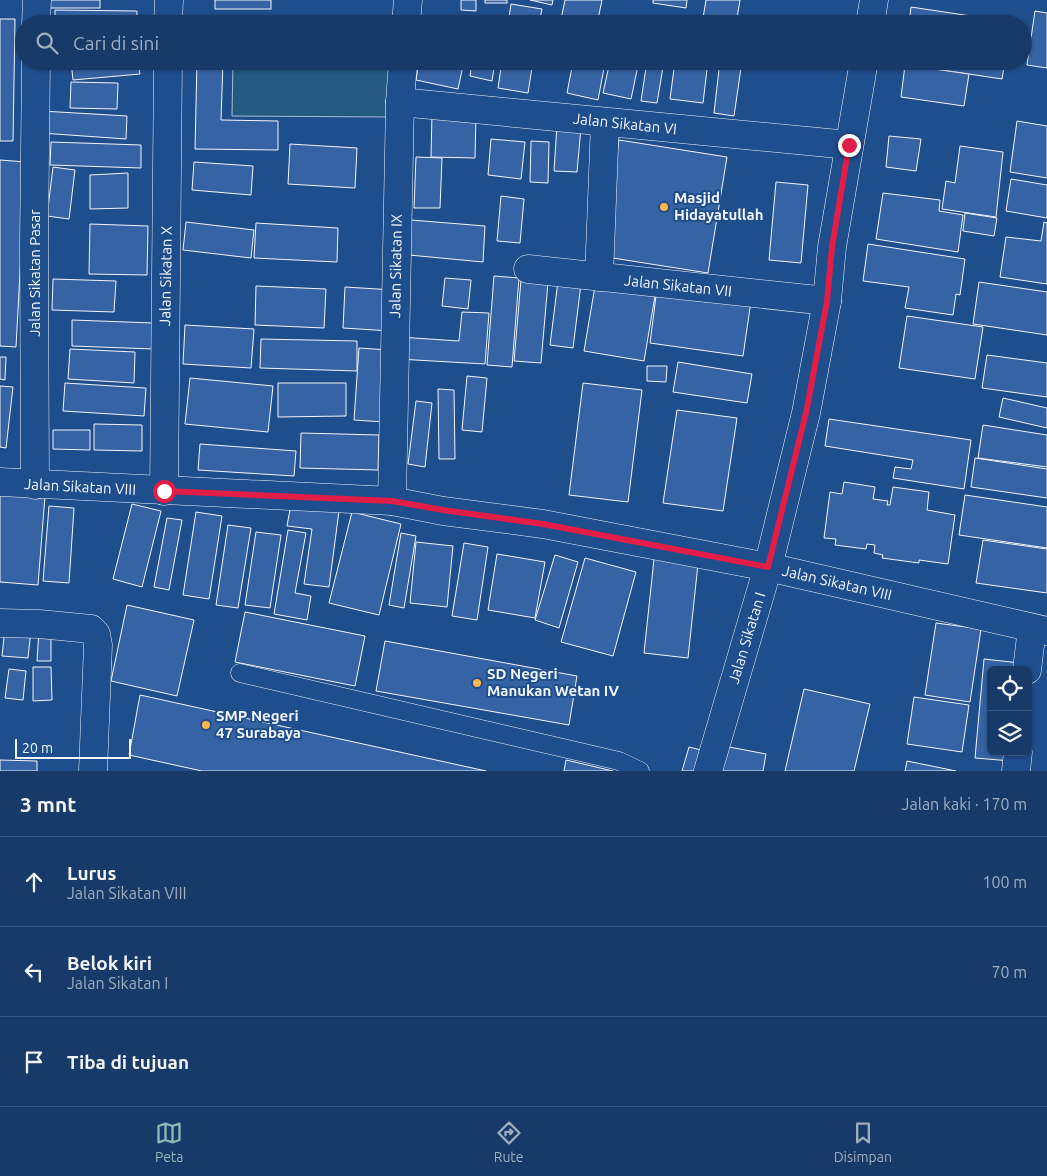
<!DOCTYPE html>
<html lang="id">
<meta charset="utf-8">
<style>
:root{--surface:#173a69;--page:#20416f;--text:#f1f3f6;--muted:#9eadc0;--line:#36547d;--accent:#8bbbb9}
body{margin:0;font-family:Ubuntu,sans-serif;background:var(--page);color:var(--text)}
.controls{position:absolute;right:15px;bottom:15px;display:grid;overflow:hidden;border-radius:8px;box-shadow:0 1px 4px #0004}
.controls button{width:45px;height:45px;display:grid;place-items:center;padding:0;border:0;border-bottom:1px solid var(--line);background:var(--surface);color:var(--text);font:25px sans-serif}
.scale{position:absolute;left:15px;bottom:12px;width:116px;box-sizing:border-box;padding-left:5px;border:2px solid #f2f6ff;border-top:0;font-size:14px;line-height:18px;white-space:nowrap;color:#f2f6ff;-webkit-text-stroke:4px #1f4e8c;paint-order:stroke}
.stop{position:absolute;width:15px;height:15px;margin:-11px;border:4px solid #e11d48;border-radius:50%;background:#fff}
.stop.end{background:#e11d48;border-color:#fff;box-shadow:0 1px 5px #0008}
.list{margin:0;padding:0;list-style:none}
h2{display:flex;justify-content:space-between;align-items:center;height:65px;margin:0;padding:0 20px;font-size:21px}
h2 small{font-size:16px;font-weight:400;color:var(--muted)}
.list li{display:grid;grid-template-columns:32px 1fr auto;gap:15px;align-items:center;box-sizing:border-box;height:90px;padding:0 20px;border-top:1px solid var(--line)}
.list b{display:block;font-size:19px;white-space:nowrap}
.list p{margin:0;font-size:16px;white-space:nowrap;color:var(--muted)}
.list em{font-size:16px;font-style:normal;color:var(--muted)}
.icon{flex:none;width:28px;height:28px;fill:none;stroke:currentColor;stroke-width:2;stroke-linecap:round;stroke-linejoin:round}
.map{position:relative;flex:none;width:1047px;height:771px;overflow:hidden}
.search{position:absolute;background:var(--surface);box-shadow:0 1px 4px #0004;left:15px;right:15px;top:15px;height:55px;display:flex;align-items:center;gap:12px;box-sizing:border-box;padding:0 18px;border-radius:28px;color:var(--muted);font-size:19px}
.sheet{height:335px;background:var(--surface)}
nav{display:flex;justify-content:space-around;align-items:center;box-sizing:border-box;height:70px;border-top:1px solid var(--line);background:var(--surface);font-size:14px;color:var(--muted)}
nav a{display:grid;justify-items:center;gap:2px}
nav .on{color:var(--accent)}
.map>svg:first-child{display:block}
.green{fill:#245a82;stroke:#a8bbd7}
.building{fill:#3563a3;stroke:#f2f6ff}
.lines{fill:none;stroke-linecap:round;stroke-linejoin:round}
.service-casing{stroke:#f2f6ff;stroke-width:19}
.minor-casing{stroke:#f2f6ff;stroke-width:29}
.service{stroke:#1f4e8c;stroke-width:18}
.minor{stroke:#1f4e8c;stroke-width:28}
.route{stroke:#e11d48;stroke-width:6}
.poi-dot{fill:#ffb74d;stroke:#1f4e8c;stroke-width:2}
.labels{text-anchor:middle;stroke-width:4;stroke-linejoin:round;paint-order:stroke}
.street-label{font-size:15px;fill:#f2f6ff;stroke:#1f4e8c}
.poi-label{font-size:15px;font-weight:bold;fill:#f2f6ff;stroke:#1f4e8c;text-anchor:start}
</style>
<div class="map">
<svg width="1047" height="771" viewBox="0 0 1047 771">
<rect width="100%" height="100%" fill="#1f4e8c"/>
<path class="green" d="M233,61H390V117L232,116Z"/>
<g class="building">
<rect x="49" y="0" width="51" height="8"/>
<rect x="215" y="0" width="56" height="9"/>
<path d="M461,0H476V11L461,10Z"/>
<rect x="485" y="0" width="22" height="3"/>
<path d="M530,0H553L552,5Z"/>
<path d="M565,0H602L597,24H560Z"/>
<path d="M653,0H687L686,8L653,3Z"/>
<path d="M706,0H740L736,24H702Z"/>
<path d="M511,4L542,9L539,24H508Z"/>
<path d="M911,7L1011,22V24H909Z"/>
<path d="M55,10L137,11V24H55Z"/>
<path d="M1035,11L1047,13V68L1027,65Z"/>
<path d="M198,16L224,17V24H198Z"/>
<path d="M428,17L463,24H427Z"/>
<path d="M0,19H15L13,141H0Z"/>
<path d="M71,61H138L140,74L73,80Z"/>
<path d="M197,61H223L221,120L278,121V150L195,149Z"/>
<path d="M419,61H464L458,89L416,80Z"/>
<path d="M472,61H495L492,81L470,76Z"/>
<path d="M502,61H533L528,93L498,88Z"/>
<path d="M610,61H639L631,99L603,93Z"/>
<path d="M647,61H664L657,103L641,101Z"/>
<path d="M675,61H708L703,103L670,99Z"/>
<path d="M720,61H742L734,116L714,113Z"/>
<path d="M903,61H1005L1002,79L902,64Z"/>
<path d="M573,62L604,68L598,100L567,93Z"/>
<path d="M905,65L969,74L964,106L901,97Z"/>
<path d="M71,82L118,83L117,109L70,108Z"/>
<path d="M42,111L127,116L126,139L41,133Z"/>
<path d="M432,113L476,115L475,158L431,157Z"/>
<path d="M1017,121L1047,126V178L1010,172Z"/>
<path d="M557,125L581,127L577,172L554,171Z"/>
<path d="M889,136L921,139L916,171L886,167Z"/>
<path d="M491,139L525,142L521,179L488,175Z"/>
<path d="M619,140L727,157L708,273L600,256Z"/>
<path d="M531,141L549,142L548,183L530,182Z"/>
<path d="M51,142L141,145V168L50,165Z"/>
<path d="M290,144L357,148L355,188L288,184Z"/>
<path d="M960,146L1003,152L996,217L942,209L946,181L955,183Z"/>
<path d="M416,157L442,158L440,208H414Z"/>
<path d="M0,160L26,162L16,347L0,346Z"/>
<path d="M194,162L253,166L251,195L192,190Z"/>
<path d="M53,167L75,170L69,219L47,216Z"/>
<path d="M128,173V208L90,209V175Z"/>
<path d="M1011,179L1047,185V218L1006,211Z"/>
<path d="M776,182L808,185L801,263L769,260Z"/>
<path d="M883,193L940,200L939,211L963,215L958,252L876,239Z"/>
<path d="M501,196L524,199L520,243L497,241Z"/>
<path d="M965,213L997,218L994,236L963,231Z"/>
<path d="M411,220L485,226L483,262L409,255Z"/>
<path d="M186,222L254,230L251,258L183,250Z"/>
<path d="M1044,222L1047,223V284L1000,277L1006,237L1041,241Z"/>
<path d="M256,223L338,228L337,262L254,258Z"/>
<path d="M90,224L148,226L147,275L89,274Z"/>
<path d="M868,244L965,259L960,295L956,294L953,315L905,308L909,287L863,281Z"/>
<path d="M494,276L519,278L512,367L487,365Z"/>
<path d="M445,278L471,280L468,309L442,306Z"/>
<path d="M53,279L116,281L114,312L52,310Z"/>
<path d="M521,280L548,282L541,363L514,361Z"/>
<path d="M558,281L581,284L573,348L550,345Z"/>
<path d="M979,282L1047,292V335L973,324Z"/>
<path d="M256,286L326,289L324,328L255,325Z"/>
<path d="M595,286L655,296L644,361L584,351Z"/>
<path d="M345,287L394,290L391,331L343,328Z"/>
<path d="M657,288L751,301L743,356L650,343Z"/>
<path d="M462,312L489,313L485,364L398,359L399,337L459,341Z"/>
<path d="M907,316L983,327L975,379L899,368Z"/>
<path d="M72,320L154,323L153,349L72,346Z"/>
<path d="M185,325L254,329L251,368L183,364Z"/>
<path d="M261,339L357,341V371L260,368Z"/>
<path d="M359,348L389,350L384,422L354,420Z"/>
<path d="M70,349L135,352L134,383L68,379Z"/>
<path d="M987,355L1047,363V397L982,388Z"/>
<path d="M0,357H6L5,380L0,379Z"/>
<path d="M678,362L752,374L747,403L673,392Z"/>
<path d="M647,366H667L666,382L647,381Z"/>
<path d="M467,376L487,378L482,432L462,430Z"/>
<path d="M190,378L273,386L268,432L185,424Z"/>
<path d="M65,383L146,388L144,416L63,411Z"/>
<path d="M278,383H346V416L278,417Z"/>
<path d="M583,383L642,390L628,502L569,495Z"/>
<path d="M0,386L13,387L6,448L0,447Z"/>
<path d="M438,389L454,390L455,459H439Z"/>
<path d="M1003,398L1047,408V428L999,417Z"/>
<path d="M416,401L432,403L425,467L408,464Z"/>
<path d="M677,410L737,418L723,511L663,503Z"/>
<path d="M829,419L971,440L964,489L893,478L895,467L911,469L913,460L825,446Z"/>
<path d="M94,424L142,425V451L94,450Z"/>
<path d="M983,425L1047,435V467L978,458Z"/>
<path d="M53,430H90V450L53,449Z"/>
<path d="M301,433L379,435L378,470L300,468Z"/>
<path d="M200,444L296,451L294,476L198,470Z"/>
<path d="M975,458L1047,469V498L971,487Z"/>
<path d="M844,482L875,487L873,499L888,501L887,505H890L893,487L929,492L927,510L955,515L948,564L919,560V563L882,558L883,555L874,553L875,545L867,544L866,549L835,545L836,539L824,538L830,492L842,494Z"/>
<path d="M0,492L45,496L38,585L0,582Z"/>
<path d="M965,495L1047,507V548L959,535Z"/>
<path d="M132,504L161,511L142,587L113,579Z"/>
<path d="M291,504L339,511L329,587L304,584L312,529L287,526Z"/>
<path d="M49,506L74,508L69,583L43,581Z"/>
<path d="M196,512L222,516L209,599L183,595Z"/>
<path d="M352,512L401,524L379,615L329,603Z"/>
<path d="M167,518L182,520L169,590L154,587Z"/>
<path d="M228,525L251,528L238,608L216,605Z"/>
<path d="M288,530L306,533L295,593L311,596L307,620L274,614Z"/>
<path d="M256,532L281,535L270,608L245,605Z"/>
<path d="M401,533L416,536L404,608L389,605Z"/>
<path d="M983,540L1047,549V593L976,583Z"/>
<path d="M416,542L453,546L447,607L410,603Z"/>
<path d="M464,543L488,547L477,620L452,616Z"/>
<path d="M497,554L545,562L535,618L488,610Z"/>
<path d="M555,555L578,562L559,628L535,620Z"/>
<path d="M585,558L636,572L613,656L561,642Z"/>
<path d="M654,559L698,564L688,658L644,653Z"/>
<path d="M127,605L194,620L177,696L111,681Z"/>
<path d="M245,612L365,636L355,686L235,662Z"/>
<path d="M936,623L981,629L970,702L925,695Z"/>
<path d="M5,628L31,630L28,658L2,656Z"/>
<path d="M39,630H51V661H37Z"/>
<path d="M385,641L577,676L569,725L376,691Z"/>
<path d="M984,659L1020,663L1019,670H991V752H1011V761L975,758Z"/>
<path d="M33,667H51L52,700L33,701Z"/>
<path d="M9,669L26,671L23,700L5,698Z"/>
<path d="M804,689L870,704L854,771H785Z"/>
<path d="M140,695L486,771H202L129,755Z"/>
<path d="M914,697L969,705L962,752L907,744Z"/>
<path d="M724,746L766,754L763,771H719Z"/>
<path d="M689,747L709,752L703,771H682Z"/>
<path d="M0,760L37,761V771H0Z"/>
<path d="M566,760L613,771H564Z"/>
<path d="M907,761L956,771H905Z"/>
</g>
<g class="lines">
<g class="service-casing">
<path id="service" d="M240,673L619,761L640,771"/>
</g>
<g class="minor-casing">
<g id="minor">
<path d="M36,24L37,0"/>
<path d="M168,24L169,0"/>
<path d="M406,24L408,0"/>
<path d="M870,24L874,0"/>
<path d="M400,102L849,145"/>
<path d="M528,269L827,301"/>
<path d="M599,277L605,122"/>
<path d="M0,482L392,501L443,511L543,524L768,567L1047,631"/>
<path d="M35,485L34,244L36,61"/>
<path d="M164,491L168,61"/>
<path d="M392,501L400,102L403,61"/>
<path d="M0,623L39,624L91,629L96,634L98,645L93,771"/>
<path d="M1027,670L1032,628"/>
<path d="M708,771L768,567L806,413L827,301L832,247L864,61"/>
<path d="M1016,771L1018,752"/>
</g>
</g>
<use href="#service" class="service"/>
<use href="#minor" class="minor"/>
</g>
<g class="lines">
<path class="route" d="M164,491L392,501L443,510L543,524L768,567L806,413L827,301L832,247L849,145"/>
</g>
<g class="poi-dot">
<circle cx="664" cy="207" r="5"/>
<circle cx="477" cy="683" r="5"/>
<circle cx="206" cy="725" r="5"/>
</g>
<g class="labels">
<g class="street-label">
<text transform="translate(625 124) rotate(6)" y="5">Jalan Sikatan VI</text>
<text transform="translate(396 266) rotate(-89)" y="5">Jalan Sikatan IX</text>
<text transform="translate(35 273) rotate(-90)" y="5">Jalan Sikatan Pasar</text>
<text transform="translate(166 276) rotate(-89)" y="5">Jalan Sikatan X</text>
<text transform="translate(678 286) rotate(6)" y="5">Jalan Sikatan VII</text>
<text transform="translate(80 487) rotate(3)" y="5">Jalan Sikatan VIII</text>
<text transform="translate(837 583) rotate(13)" y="5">Jalan Sikatan VIII</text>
<text transform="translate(747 638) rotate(-73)" y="5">Jalan Sikatan I</text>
</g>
<g class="poi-label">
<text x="674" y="203">Masjid<tspan x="674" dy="17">Hidayatullah</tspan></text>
<text x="487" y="679">SD Negeri<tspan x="487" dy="17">Manukan Wetan IV</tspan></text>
<text x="216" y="721">SMP Negeri<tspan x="216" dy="17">47 Surabaya</tspan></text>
</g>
</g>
</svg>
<div class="controls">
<button><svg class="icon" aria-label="locate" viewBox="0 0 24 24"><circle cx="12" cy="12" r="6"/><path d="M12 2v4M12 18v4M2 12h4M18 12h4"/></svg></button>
<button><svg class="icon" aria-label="layers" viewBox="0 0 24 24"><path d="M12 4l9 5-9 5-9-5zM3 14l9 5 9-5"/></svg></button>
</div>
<div class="scale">20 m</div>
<div class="stop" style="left:164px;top:491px"></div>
<div class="stop end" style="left:849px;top:145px"></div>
<div class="search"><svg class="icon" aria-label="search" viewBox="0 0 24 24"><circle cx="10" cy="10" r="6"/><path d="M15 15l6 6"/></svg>Cari di sini</div>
</div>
<section class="sheet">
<h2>3 mnt<small>Jalan kaki · 170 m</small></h2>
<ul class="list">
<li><svg class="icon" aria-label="ahead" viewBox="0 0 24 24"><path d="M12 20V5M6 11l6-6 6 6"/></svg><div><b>Lurus</b><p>Jalan Sikatan VIII</p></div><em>100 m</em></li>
<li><svg class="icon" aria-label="left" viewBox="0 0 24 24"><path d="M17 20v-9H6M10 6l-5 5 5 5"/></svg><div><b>Belok kiri</b><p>Jalan Sikatan I</p></div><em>70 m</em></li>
<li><svg class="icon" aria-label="arrive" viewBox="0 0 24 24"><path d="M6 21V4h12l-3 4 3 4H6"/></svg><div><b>Tiba di tujuan</b></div></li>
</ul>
</section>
<nav>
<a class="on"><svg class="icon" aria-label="map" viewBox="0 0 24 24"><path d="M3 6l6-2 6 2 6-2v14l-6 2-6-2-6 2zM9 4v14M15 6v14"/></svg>Peta</a>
<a><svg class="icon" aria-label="directions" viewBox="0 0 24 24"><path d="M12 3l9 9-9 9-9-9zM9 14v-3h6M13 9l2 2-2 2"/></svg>Rute</a>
<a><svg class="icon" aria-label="saved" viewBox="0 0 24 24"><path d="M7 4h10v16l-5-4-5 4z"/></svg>Disimpan</a>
</nav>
